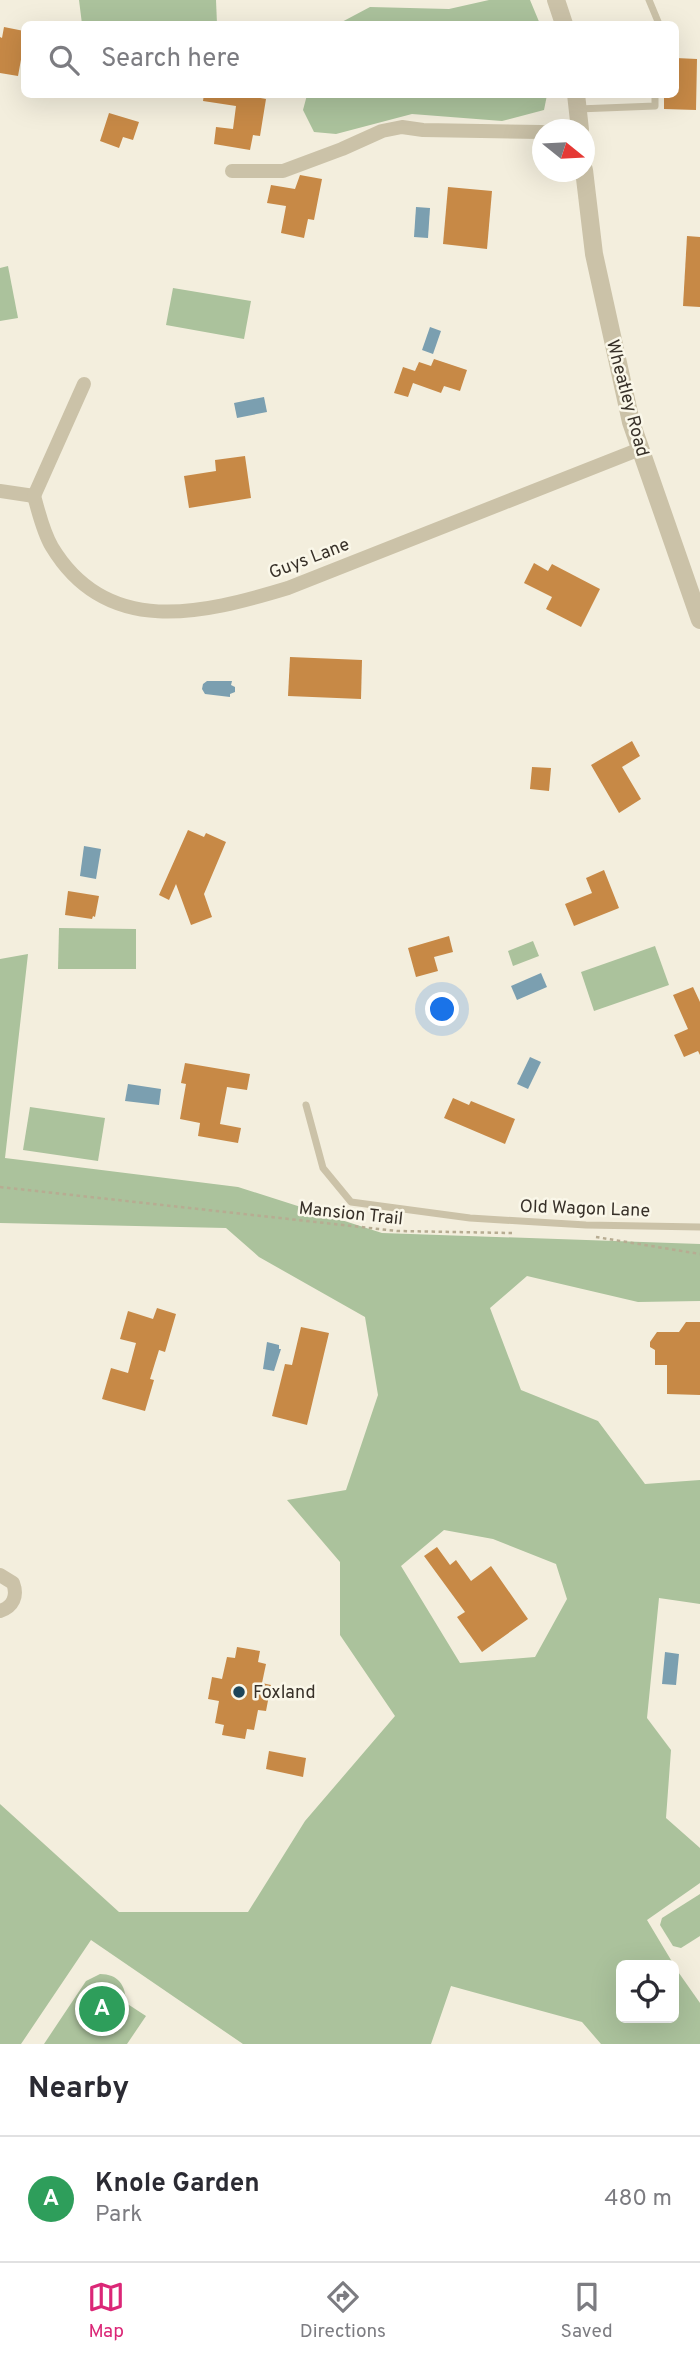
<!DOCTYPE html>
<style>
:root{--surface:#fff;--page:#f2f2f3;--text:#2b2b33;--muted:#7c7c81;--line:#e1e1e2;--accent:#db2777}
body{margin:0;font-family:Overpass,sans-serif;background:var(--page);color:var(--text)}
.controls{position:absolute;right:21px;bottom:21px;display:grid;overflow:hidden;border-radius:10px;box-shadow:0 7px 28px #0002}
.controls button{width:63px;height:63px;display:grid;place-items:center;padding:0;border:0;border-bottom:2px solid var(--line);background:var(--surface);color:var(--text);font:35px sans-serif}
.compass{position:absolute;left:532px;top:119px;width:63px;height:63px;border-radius:50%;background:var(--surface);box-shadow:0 7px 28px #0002;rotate:108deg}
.you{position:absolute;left:443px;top:1010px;width:24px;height:24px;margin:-18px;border:5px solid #fff;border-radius:50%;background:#1a73e8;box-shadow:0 0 0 10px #1a73e833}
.badge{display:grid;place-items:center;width:46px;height:46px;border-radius:50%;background:var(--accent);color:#fff;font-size:23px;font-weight:700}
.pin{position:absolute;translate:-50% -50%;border:4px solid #fff;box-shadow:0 2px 7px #0006}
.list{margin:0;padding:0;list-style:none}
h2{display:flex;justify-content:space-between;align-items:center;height:91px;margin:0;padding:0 28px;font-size:30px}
h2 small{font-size:23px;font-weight:400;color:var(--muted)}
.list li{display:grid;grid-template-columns:46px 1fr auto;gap:21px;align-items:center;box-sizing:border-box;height:126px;padding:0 28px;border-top:2px solid var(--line)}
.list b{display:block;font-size:26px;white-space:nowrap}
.list p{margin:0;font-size:23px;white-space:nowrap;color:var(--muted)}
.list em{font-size:23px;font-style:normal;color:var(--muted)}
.icon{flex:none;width:38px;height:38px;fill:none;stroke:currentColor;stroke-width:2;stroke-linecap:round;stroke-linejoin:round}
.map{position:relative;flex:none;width:700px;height:2044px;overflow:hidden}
.search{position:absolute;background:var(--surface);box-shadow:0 7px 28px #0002;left:21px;right:21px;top:21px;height:77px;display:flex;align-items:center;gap:18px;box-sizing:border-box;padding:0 24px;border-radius:10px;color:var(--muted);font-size:26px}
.sheet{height:217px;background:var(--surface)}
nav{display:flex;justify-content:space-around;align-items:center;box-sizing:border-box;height:98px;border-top:2px solid var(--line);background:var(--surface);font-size:19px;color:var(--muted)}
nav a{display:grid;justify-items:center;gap:4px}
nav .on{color:var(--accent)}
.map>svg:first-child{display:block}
.green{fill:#abc29c;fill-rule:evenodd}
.water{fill:#7b9fb0}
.building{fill:#c78946}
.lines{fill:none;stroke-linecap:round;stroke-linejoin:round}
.path{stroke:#b7ac92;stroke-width:2.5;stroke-dasharray:3.5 3.5;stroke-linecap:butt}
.service{stroke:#cbc2a8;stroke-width:7}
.minor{stroke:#cbc2a8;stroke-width:14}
.tertiary{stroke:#cbc2a8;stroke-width:18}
.poi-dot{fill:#1d455a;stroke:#faf7e9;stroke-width:2.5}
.labels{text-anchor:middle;stroke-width:5;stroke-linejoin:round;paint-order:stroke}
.street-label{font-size:18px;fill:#383129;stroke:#faf7e9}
.poi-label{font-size:18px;fill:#383129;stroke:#faf7e9;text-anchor:start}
</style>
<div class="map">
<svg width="700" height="2044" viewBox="0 0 700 2044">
<rect width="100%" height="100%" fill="#f3eedd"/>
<g class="green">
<path d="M79,0H216L217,24H82Z"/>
<path d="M489,0H530L540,24H338L370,7L449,9Z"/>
<path d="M307,95V94L547,95L544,110L502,121L412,114L336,134L314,132L303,110Z"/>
<path d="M8,266L18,318L0,321V268Z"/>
<path d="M173,288L251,301L244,339L166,325Z"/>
<path d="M59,928L136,929V969H58Z"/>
<path d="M533,941L539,956L513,966L508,951Z"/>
<path d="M655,946L669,985L594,1011L581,972Z"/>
<path d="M28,954L5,1158L238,1187L382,1233L700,1244V1301L638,1302L527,1276L490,1308L521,1390L598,1421L645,1484L700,1480V1604L659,1598L647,1718L671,1750L666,1818L700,1848V1883L647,1920L674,1965H621V2018H674V1966L700,2003V2044H601L582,2022L451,1986L431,2044H243L91,1940L21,2044H0V1804L119,1912H248L305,1821L395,1716L340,1635V1562L287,1500L346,1490L378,1395L365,1317L259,1257L226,1228L0,1223V959ZM444,1530L493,1539L556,1564L567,1599L535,1657L460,1663L401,1566Z"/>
<path d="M30,1107L105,1118L98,1161L23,1150Z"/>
<path d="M700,1894V1936L681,1948L673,1946L660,1925L662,1918Z"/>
<path d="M100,1974C118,1974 126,1985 126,2003L146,2016L127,2044H44L86,1981Z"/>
</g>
<g class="water">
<path d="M416,207L430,208L428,238L414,237Z"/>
<path d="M430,327L441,331L433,354L422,350Z"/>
<path d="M264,397L267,412L237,418L234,403Z"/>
<path d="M207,681H232L231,685L235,687V692L230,694V697L205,694L202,689L203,684Z"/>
<path d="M84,846L101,849L96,879L80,876Z"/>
<path d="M541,973L547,987L517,1000L511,986Z"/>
<path d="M530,1057L541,1062L528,1089L517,1084Z"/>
<path d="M128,1084L161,1089L159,1105L125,1101Z"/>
<path d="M267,1342L279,1345V1349H281L274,1371L263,1369Z"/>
<path d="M665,1652L679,1654L676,1685L662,1684Z"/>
</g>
<g class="building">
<path d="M4,27L24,31V55L22,54L18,76L0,73V37L2,38Z"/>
<path d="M676,58L697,59L696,110L664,109V94H676Z"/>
<path d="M204,94H255V97L266,99L260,136L253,135L250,150L214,144L216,127L233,129L236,106L203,101Z"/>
<path d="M109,113L139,122L133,140L123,137L119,148L100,141Z"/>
<path d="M300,175L322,179L314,220L308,219L304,238L281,233L286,206L267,203L271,185L295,189Z"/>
<path d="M448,187L492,191L487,249L443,244Z"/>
<path d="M687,236L700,237V307L683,306Z"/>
<path d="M434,359L467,370L460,391L444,386L441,393L413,383L408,397L394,393L403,367L415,371L419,362L431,366Z"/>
<path d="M245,456L251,498L189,508L184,476L216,471L215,460Z"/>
<path d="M534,563L548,571L552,564L600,589L581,627L546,609L552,597L524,583Z"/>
<path d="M290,657L362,660L361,699L288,696Z"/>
<path d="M632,741L640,756L622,767L641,799L619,813L591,765Z"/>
<path d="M532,767L551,768L549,791L530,789Z"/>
<path d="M188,830L204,837L206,833L226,842L204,894L212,917L191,925L176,884L169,900L159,895Z"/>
<path d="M604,870L619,908L574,926L565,904L592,893L586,878Z"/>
<path d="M68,891L99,896L95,917L93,916L92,919L65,915Z"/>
<path d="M449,936L453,952L434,957L438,971L416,977L408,948Z"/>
<path d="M693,987L700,1002V1055L698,1051L684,1057L674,1035L688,1029L673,995Z"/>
<path d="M185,1063L250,1074L247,1090L227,1087L220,1124L241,1128L238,1143L198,1136L200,1123L180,1119L186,1084L181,1083Z"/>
<path d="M453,1098L469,1105L471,1101L515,1119L505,1144L444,1118Z"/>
<path d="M157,1308L176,1314L165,1352L159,1350L150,1379L154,1380L145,1411L102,1399L111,1368L128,1373L136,1343L120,1339L128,1311L153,1319Z"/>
<path d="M686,1322H700V1395L667,1394V1365H655V1350L650,1347V1342L657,1332H679Z"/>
<path d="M301,1327L329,1333L307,1425L272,1416L285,1364L292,1365Z"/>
<path d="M437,1547L450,1565L456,1560L471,1581L491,1566L528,1619L482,1652L457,1617L465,1612L424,1556Z"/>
<path d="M237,1647L260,1651L258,1662L266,1664L262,1683L271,1685L266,1711L258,1710L254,1730L247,1729L245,1739L222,1735L224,1725L215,1723L219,1701L208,1699L212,1677L222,1679L227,1657L235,1658Z"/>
<path d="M269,1751L306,1758L303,1777L266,1769Z"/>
</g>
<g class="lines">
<g class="path">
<path d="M0,1187L397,1231L512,1233"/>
<path d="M596,1237L700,1254"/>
</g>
<g class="service">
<path d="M649,0L659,24"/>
<path d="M578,109L655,106V94"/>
<path d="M306,1105L323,1168L351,1202L470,1218L586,1225L700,1227"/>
</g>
<g class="minor">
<path d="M232,171H283L342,149L382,131L402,127L423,130L542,132"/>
<path d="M0,491L34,496"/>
<path d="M34,496C39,513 43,532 52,547C107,638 202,614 288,588L640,449"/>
<path d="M34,496L84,384"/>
<path d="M0,1575L13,1583C18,1596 13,1607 0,1611"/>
</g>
<g class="tertiary">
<path d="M556,0L564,24"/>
<path d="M576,94L580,130"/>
<path d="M584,170L594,254L631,422L700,620"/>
</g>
</g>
<circle class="poi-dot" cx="239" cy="1692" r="7"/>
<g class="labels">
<g class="street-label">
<text transform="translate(628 398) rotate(75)" y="6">Wheatley Road</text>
<text transform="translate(309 558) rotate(-21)" y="6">Guys Lane</text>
<text transform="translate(585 1208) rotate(2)" y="6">Old Wagon Lane</text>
<text transform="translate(351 1213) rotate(6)" y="6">Mansion Trail</text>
</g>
<g class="poi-label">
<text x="253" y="1698">Foxland</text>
</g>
</g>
</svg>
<div class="controls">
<button><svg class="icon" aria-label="locate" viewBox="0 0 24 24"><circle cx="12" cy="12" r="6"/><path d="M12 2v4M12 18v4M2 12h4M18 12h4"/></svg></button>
</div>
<svg class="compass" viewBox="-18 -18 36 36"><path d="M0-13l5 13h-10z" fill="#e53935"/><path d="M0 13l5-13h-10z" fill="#7c7c81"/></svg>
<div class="you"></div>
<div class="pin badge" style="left:102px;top:2009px;background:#2e9e5b">A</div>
<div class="search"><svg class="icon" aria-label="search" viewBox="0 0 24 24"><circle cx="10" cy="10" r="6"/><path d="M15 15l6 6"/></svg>Search here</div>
</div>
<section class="sheet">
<h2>Nearby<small></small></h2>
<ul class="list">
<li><span class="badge" style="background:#2e9e5b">A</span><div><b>Knole Garden</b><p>Park</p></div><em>480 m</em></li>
</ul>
</section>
<nav>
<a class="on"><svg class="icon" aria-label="map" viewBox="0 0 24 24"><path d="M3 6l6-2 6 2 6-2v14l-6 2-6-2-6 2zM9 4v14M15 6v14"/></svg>Map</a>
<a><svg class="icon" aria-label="directions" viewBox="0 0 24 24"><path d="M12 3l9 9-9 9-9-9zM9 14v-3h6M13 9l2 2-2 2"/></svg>Directions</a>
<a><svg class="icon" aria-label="saved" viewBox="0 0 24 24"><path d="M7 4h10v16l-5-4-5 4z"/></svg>Saved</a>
</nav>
